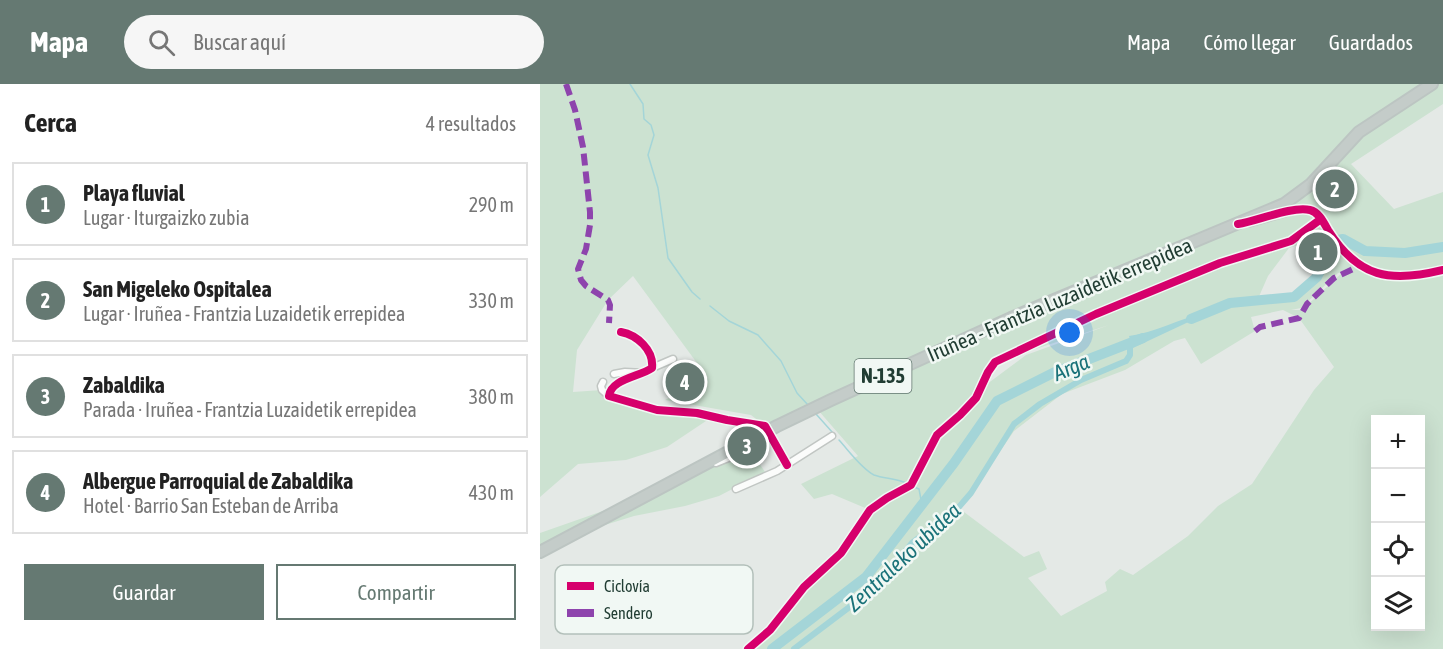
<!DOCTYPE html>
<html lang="es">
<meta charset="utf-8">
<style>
:root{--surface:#fff;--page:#f6f6f6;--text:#222;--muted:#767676;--line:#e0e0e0;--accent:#657972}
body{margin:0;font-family:"Asap Condensed",sans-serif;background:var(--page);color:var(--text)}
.controls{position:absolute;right:18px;bottom:18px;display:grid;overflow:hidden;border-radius:0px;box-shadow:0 6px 24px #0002}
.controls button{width:54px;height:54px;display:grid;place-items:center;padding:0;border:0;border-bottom:2px solid var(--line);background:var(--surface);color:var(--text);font:30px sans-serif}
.you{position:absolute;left:530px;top:249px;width:21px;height:21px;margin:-15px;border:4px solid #fff;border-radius:50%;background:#1a73e8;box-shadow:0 0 0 9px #1a73e833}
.badge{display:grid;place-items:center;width:39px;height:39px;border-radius:50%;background:var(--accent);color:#fff;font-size:20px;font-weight:700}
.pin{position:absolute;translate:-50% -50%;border:3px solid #fff;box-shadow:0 2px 6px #0006}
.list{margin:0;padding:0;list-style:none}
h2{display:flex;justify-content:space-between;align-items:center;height:78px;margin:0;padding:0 24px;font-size:26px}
h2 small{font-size:20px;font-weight:400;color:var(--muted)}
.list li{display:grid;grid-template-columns:39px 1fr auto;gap:18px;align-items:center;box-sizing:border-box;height:84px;margin:0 12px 12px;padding:0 12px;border:2px solid var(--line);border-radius:0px}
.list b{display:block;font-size:22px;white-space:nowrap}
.list p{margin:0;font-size:20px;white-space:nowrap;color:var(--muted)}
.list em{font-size:20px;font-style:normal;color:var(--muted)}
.actions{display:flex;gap:12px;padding:18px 24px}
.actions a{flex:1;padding:14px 0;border:2px solid var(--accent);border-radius:0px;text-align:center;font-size:21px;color:var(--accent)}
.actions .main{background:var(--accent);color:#fff}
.icon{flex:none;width:33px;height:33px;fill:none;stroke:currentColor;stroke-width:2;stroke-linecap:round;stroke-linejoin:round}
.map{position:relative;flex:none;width:903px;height:565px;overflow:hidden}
header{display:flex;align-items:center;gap:36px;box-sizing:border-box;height:84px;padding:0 30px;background:var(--accent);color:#fff}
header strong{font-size:28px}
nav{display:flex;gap:33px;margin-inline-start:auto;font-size:21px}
.search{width:420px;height:54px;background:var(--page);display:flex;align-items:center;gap:15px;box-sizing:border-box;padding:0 21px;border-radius:33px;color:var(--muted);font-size:22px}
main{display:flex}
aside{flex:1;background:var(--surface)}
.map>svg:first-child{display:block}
.green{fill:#cce2d1;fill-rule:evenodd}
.water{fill:#a4d5d8}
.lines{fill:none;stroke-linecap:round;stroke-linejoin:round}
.stream{stroke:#a4d5d8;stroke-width:1.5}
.canal{stroke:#a4d5d8;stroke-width:6}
.river{stroke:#a4d5d8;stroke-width:10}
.minor-casing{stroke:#c1c6c3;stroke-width:9}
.trunk-casing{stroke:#bcc5c2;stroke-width:14}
.minor{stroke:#fbfcfb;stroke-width:6}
.trunk{stroke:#c4ccc9;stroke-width:10}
.quiet{stroke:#8e44ad;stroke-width:6;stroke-dasharray:12 6;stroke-linecap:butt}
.cycleway-casing{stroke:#f1f8f4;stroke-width:11}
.cycleway{stroke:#d6006c;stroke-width:8}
.labels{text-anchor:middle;stroke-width:5;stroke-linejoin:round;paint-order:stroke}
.shield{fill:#f1f8f4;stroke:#5f756d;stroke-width:1.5}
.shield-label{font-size:20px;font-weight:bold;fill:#213d33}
.street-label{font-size:21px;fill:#213d33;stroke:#f1f8f4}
.water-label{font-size:22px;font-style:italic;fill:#1a7279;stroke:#f1f8f4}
.key{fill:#f1f8f4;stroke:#b3c0ba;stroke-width:1.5}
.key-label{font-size:16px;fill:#213d33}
</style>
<header>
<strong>Mapa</strong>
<div class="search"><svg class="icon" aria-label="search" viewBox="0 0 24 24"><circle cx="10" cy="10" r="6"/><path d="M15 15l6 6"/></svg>Buscar aquí</div>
<nav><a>Mapa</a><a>Cómo llegar</a><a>Guardados</a></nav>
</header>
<main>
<aside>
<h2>Cerca<small>4 resultados</small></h2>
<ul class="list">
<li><span class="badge">1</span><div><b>Playa fluvial</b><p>Lugar · Iturgaizko zubia</p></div><em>290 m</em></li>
<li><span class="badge">2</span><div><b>San Migeleko Ospitalea</b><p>Lugar · Iruñea - Frantzia Luzaidetik errepidea</p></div><em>330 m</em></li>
<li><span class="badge">3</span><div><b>Zabaldika</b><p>Parada · Iruñea - Frantzia Luzaidetik errepidea</p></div><em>380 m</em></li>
<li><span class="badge">4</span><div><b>Albergue Parroquial de Zabaldika</b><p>Hotel · Barrio San Esteban de Arriba</p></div><em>430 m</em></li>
</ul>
<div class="actions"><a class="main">Guardar</a><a>Compartir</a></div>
</aside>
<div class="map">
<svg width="903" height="565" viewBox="0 0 903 565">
<rect width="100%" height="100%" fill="#e4e9e6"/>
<g class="green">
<path d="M0,0H903V20L811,80L854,125L903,108V565H210L225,551L334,424L330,426L292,410L274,415L261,400L318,372L278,326L225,342L211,331L125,316L168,294L93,192L68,216L37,266L33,308L62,306L76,315L117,326L172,333L127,363L86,376L38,380L0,413ZM774,156L786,175L777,193L754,213L717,217L728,192L749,164ZM803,188L762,226H751L761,224L798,189ZM743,226L759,234L794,283L774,306L712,400L678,422L648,452L593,491L580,485L565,498L567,507L521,532L488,494L507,485L499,467L484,473L420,425L474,347L522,310L585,286L634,257L645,254L661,280L715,247L711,233ZM569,241L486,271L439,306L455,278ZM836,336H880V542H836Z"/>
<path d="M205,358L225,388L179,412L145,422L94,432L42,448L0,473V449L100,414Z"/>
</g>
<path class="water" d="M664,230L657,234L593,264L589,252C616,249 638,234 664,230Z"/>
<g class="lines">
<g class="stream">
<path d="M90,0L103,20L104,35L111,41L114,51L108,71L118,104L128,174L152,208L160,215"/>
<path d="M170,222L189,237L218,251L241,277L257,309L268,321"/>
<path d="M276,330L293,349"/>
<path d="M299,356C309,367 321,384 334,391C345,395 357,394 368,400"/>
<path d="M374,403L379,405L382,421"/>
<path d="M233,564L234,565"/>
</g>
<path class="canal" d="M254,565L328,509L350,486L372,459L418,424L431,409L474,340L500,320L541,296L586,277L590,271V259"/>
<g class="river">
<path d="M651,235L690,219L754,213L777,193L786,175L784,168L789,158L803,155L825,167L865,169L903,163"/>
<path d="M232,565L326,493L414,379L457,317L513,289L603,254"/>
</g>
<g class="minor-casing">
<g id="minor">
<path d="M710,139L756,126L774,127C784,137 790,150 798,161C828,198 861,197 903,186"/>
<path d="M81,248C97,251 114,266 112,284C99,293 71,295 69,312L117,326L157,329L187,336L225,342L247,381"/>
<path d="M112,284L133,275"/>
<path d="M74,290L85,288L105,289"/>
<path d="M63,298L61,302L62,306L69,312"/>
<path d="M176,379L223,360L230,351"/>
<path d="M196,405L237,387L292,352"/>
</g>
</g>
<g class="trunk-casing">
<path id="trunk" d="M0,468L237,342L291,316L471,234L744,120L771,100L819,48L892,0"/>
</g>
<use href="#minor" class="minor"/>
<use href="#trunk" class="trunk"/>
<g class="quiet">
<path d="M26,0L35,26L43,63L50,128V141L46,165L38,185L41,196L46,202L68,216L70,221L69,239"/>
<path d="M715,247L720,243L759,234L767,220L794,194L813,185"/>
</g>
<g class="cycleway-casing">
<g id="cycleway">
<path d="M698,140C718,137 751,122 770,126C779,128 784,139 788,146C818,194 850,199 903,186"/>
<path d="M81,248C97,251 114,266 112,284C99,293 71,295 69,312L117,326L157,329L187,336L225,342L247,381"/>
<path d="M208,565L230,546L264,503L301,469L330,426L347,414L371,401L397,351L420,331L436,314L448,288L455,278L556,230L680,179L751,157L781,135"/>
</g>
</g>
<use href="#cycleway" class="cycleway"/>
</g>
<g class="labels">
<rect class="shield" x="314.5" y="275" width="57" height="34" rx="4.5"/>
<g class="shield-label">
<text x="343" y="299">N-135</text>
</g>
<g class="street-label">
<text transform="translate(520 216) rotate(-23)" y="7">Iruñea - Frantzia Luzaidetik errepidea</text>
</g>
<g class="water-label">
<text transform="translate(531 283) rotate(-22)" y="8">Arga</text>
<text transform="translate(363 473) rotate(-43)" y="8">Zentraleko ubidea</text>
</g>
</g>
<rect x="15" y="481" width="198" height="69" rx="9" class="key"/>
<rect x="27" y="498" width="27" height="8" fill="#d6006c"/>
<rect x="27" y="525" width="27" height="8" fill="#8e44ad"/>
<g class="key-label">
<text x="64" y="508">Ciclovía</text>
<text x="64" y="535">Sendero</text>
</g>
</svg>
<div class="controls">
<button>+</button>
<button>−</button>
<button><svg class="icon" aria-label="locate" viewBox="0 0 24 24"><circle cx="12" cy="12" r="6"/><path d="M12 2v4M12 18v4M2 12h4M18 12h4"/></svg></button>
<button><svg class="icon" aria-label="layers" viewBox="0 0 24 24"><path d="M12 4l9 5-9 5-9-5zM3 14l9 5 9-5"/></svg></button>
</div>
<div class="you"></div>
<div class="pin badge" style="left:778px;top:168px">1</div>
<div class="pin badge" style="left:795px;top:105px">2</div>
<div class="pin badge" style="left:207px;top:362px">3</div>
<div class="pin badge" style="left:145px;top:298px">4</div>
</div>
</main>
